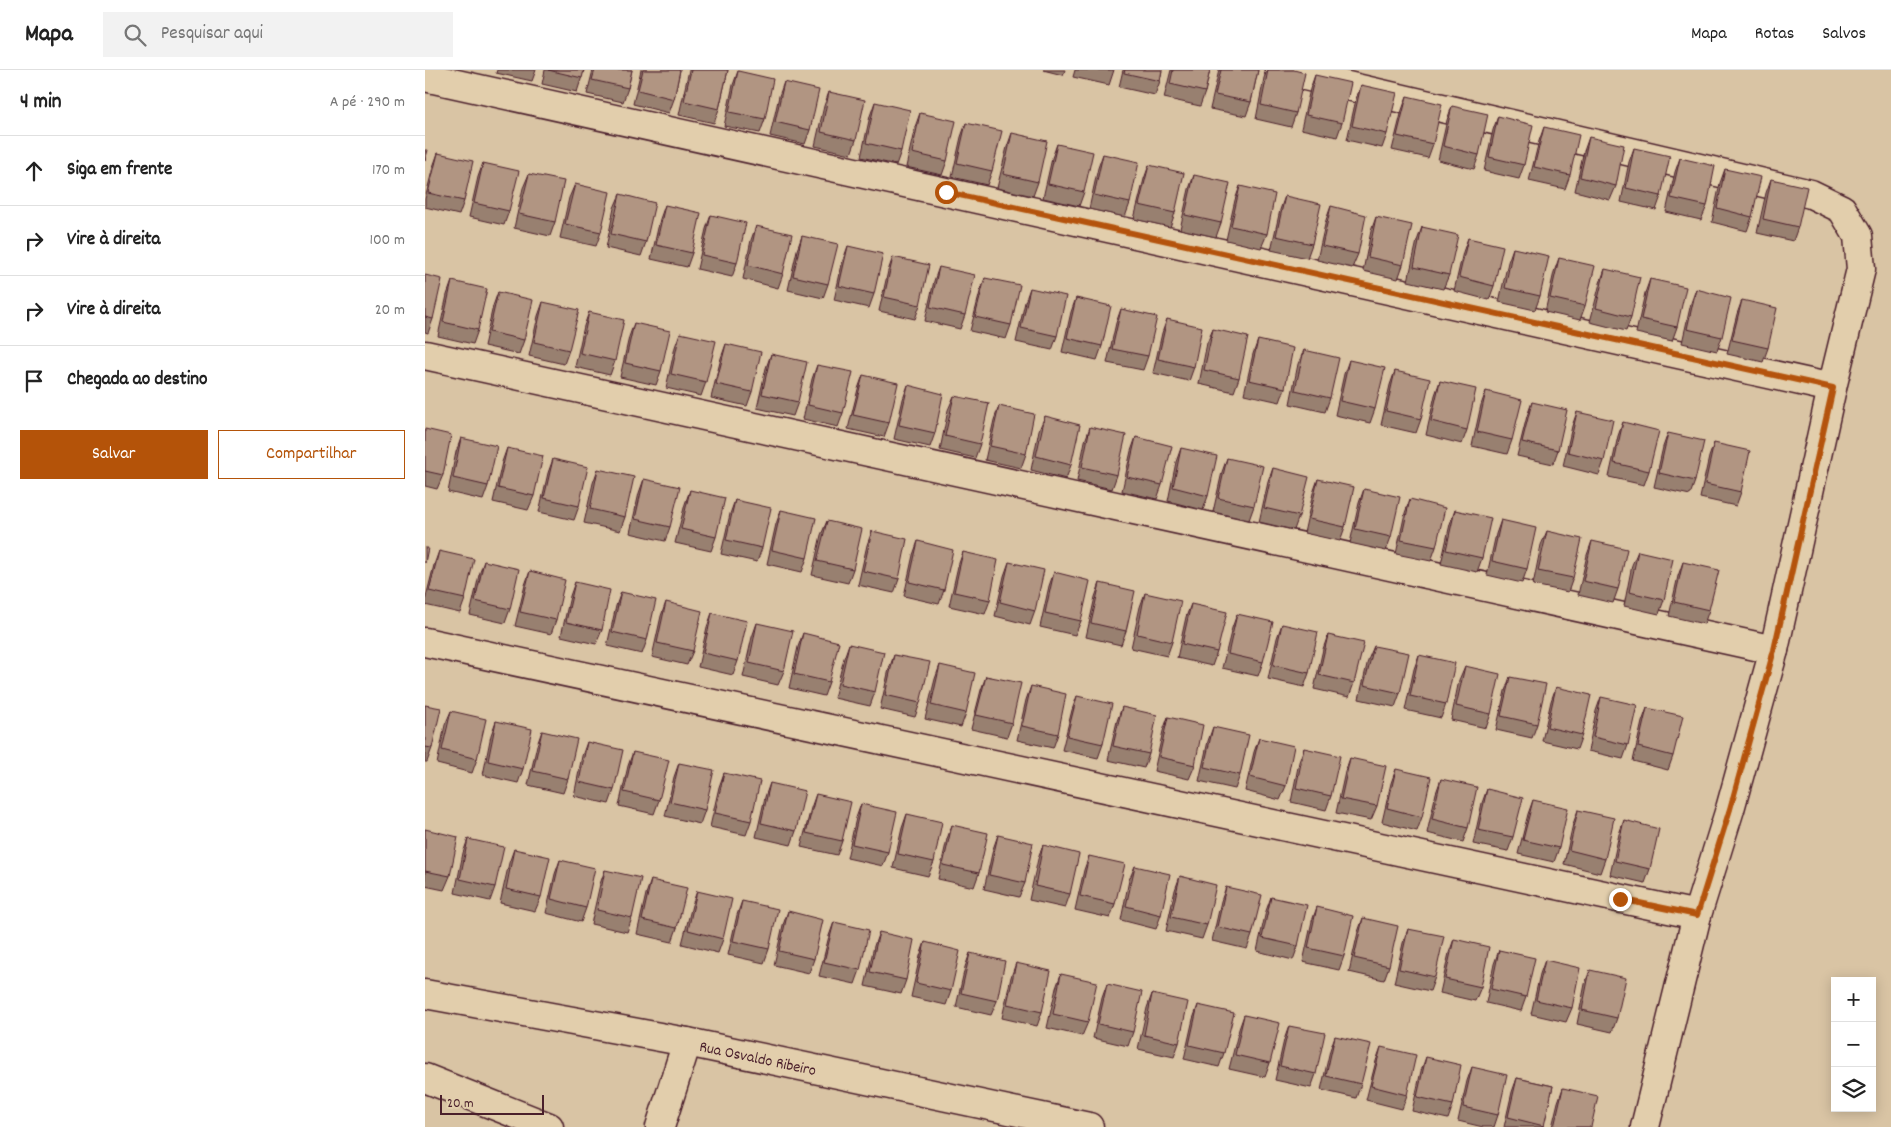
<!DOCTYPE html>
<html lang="pt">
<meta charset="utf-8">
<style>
:root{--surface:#fff;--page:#f2f2f2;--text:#222;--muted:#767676;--line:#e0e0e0;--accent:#b45309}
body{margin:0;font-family:Dekko,sans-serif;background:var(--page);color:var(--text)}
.controls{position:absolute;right:15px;bottom:15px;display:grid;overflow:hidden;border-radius:0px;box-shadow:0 2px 12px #0003}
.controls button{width:45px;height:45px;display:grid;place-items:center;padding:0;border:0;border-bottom:1px solid var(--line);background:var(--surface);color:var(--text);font:25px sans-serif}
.scale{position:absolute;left:15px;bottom:12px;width:104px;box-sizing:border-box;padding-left:5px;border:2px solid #4a1f2b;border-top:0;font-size:14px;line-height:18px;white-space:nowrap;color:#4a1f2b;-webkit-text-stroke:4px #e2ceac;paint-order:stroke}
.stop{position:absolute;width:15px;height:15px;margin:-11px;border:4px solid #b45309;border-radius:50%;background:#fff}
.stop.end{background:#b45309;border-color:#fff;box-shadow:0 1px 5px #0008}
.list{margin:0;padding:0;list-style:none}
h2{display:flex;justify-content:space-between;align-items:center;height:65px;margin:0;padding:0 20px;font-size:21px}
h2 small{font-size:16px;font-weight:400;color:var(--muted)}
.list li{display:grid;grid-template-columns:32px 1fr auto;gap:15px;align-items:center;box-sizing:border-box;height:70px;padding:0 20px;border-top:1px solid var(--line)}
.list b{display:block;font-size:19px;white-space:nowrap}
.list em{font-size:16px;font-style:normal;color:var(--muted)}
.actions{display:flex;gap:10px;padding:15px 20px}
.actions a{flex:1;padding:11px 0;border:1px solid var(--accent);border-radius:0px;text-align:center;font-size:18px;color:var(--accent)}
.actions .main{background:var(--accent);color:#fff}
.icon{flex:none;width:28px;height:28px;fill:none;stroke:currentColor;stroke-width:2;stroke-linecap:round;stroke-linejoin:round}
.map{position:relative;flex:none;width:1466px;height:1057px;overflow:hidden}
header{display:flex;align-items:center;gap:30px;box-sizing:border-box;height:70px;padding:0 25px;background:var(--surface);border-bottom:1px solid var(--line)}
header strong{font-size:24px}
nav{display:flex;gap:28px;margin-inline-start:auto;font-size:18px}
.search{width:350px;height:45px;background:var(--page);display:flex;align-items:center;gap:12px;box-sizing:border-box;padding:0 18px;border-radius:0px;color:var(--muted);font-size:19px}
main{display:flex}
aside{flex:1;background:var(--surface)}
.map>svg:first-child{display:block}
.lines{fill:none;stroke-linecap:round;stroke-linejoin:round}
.street-casing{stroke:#4a1f2b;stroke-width:31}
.secondary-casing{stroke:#4a1f2b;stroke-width:31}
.street{stroke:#e2ceac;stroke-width:28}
.secondary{stroke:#e2ceac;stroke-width:28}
.wall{fill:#988070;stroke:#4a1f2b}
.building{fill:#b19582;stroke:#4a1f2b}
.route{stroke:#b45309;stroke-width:6}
.labels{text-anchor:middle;stroke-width:5;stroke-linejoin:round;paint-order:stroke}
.street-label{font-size:16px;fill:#4a1f2b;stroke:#e2ceac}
</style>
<header>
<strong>Mapa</strong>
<div class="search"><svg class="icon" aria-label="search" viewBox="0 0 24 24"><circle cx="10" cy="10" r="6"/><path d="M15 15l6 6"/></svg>Pesquisar aqui</div>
<nav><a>Mapa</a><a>Rotas</a><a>Salvos</a></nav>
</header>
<main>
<aside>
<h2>4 min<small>A pé · 290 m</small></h2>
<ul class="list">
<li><svg class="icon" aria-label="ahead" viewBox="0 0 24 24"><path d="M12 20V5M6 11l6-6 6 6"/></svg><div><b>Siga em frente</b></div><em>170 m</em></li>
<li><svg class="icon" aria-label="right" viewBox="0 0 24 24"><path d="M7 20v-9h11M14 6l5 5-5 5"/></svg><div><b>Vire à direita</b></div><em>100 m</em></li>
<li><svg class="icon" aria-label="right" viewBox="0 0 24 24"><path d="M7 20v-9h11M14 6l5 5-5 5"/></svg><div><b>Vire à direita</b></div><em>20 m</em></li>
<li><svg class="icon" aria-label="arrive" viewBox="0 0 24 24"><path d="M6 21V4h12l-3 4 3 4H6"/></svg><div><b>Chegada ao destino</b></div></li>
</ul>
<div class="actions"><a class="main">Salvar</a><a>Compartilhar</a></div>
</aside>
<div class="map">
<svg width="1466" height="1057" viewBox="0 0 1466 1057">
<rect width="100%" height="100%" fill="#d9c4a4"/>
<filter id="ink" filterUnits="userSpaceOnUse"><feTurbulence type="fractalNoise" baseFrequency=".02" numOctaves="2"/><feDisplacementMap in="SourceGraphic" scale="10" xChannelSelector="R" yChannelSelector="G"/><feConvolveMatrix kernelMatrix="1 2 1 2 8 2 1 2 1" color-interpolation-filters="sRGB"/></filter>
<g filter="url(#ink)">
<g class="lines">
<g class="street-casing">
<g id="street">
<path d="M854,0L1386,124L1417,139L1433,166L1436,199L1407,318L1349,580L1305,739L1272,845L1220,1057"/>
<path d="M0,7L1407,318"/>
<path d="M0,285L1349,580"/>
<path d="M0,572L1272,845"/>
<path d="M0,1008L124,1057"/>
<path d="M235,1057L262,972"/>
</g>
</g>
<g class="secondary-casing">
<g id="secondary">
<path id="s1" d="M0,924L262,972L664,1057"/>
</g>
</g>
<use href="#street" class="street"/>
<use href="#secondary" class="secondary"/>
</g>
<g class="wall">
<path d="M72,0H111L107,11L71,3Z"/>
<path d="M120,0H159L152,22L117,14Z"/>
<path d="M168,0H207L203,18L198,32L162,24Z"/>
<path d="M216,0H255L249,29L244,43L208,34Z"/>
<path d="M264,0H303L294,39L289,53L254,45Z"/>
<path d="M618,0H640L638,5Z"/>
<path d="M650,0H689L684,15L648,7Z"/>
<path d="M698,0H737L735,11L730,25L694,17Z"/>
<path d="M746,0H785L780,22L775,36L739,28Z"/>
<path d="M794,0H833L826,32L821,46L785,39Z"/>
<path d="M842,0H869L871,43L866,57L831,49L839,8Z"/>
<path d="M313,1L340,49L335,63L299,56L308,15Z"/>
<path d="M890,5L917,53L912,67L876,59L885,19Z"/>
<path d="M359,12L385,60L380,74L345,66L354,26Z"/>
<path d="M936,15L962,64L957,78L922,70L931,29Z"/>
<path d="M404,22L431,70L426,84L390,76L399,36Z"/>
<path d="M982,26L1008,74L1003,88L967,80L977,40Z"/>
<path d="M450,32L476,81L471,95L436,87L445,46Z"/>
<path d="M1027,36L1054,85L1049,99L1013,90L1022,50Z"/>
<path d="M495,43L522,91L517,105L481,97L490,57Z"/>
<path d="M1073,46L1099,95L1094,109L1059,101L1068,60Z"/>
<path d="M541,53L567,101L562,115L527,107L536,67Z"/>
<path d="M1119,57L1145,105L1140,119L1104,111L1114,71Z"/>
<path d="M587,63L613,112L608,126L572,118L582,77Z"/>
<path d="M1164,67L1191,116L1185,130L1150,121L1159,81Z"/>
<path d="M632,74L659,122L654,136L618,128L627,88Z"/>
<path d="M1209,78L1236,126L1231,140L1196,132L1204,92Z"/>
<path d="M13,83L39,131L34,145L0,137V129L8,97Z"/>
<path d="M678,84L705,133L700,147L664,139L673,98Z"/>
<path d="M1255,88L1282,136L1276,150L1241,142L1250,102Z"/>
<path d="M58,93L84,141L79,155L44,147L53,107Z"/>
<path d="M724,95L750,143L745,157L709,149L719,109Z"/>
<path d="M1300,99L1327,147L1322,161L1287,152L1295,113Z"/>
<path d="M104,104L130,152L125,166L89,158L98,118Z"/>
<path d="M769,105L796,153L791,167L755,159L764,119Z"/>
<path d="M1346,109L1373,157L1368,171L1332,163L1341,123Z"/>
<path d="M150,114L176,162L171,176L135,168L144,128Z"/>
<path d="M815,116L842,164L836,178L801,170L810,130Z"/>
<path d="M195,124L221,172L216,186L181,178L189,138Z"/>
<path d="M860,126L887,174L882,188L846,180L855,140Z"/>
<path d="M240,135L267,183L262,197L226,189L235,149Z"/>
<path d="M906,136L933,184L927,198L892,190L901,150Z"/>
<path d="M286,145L312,193L307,207L272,199L281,159Z"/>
<path d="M951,147L978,195L973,209L938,201L946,161Z"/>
<path d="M331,156L358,204L353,218L318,209L326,170Z"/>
<path d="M997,157L1024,205L1018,219L983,211L992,171Z"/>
<path d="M377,166L403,214L398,228L363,220L372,180Z"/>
<path d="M1043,168L1069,216L1064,230L1029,221L1038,182Z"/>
<path d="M423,176L449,224L444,238L409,230L418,190Z"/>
<path d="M1088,178L1115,226L1110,240L1074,232L1083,192Z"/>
<path d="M468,187L495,235L490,249L454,241L463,201Z"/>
<path d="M1134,188L1160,236L1155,250L1120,242L1129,202Z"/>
<path d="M514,197L540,245L535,259L500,251L509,211Z"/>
<path d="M1180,199L1206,247L1201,261L1165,252L1175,213Z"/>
<path d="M0,205L8,249L3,263L0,262Z"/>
<path d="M560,208L586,255L581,269L545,261L555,222Z"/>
<path d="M1225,209L1252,257L1247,271L1211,263L1220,223Z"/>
<path d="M27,211L53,260L48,274L13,266L22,225Z"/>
<path d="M605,218L632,266L627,280L591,272L600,232Z"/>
<path d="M1271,219L1297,267L1292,281L1257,273L1266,233Z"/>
<path d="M73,222L99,270L94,284L59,276L68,236Z"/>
<path d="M651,228L677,276L672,290L637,282L646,242Z"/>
<path d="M1317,230L1343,278L1338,292L1302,284L1312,244Z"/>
<path d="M118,232L144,280L139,294L104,286L113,246Z"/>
<path d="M696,239L723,286L718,300L682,293L691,253Z"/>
<path d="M164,242L190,291L185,305L150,297L159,256Z"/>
<path d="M742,249L769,297L764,311L728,303L737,263Z"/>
<path d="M209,253L236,301L231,315L195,307L204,267Z"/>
<path d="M788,259L814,308L809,322L774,314L782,273Z"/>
<path d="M255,263L281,312L276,326L241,318L250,277Z"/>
<path d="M833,270L860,318L855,332L819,324L828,284Z"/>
<path d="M301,274L327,322L322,336L286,328L296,288Z"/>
<path d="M879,280L905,328L900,342L865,334L873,294Z"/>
<path d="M346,284L373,332L368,346L332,338L341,298Z"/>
<path d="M924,290L950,339L945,353L910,345L919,304Z"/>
<path d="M392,295L418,343L413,357L378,349L387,309Z"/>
<path d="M970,301L996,349L991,363L956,355L965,315Z"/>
<path d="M438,305L464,353L459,367L423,359L433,319Z"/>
<path d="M1015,311L1042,360L1037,374L1001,365L1010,325Z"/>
<path d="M483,315L510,363L505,377L469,369L478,329Z"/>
<path d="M1061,321L1087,370L1082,384L1047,376L1056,335Z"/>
<path d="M529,326L555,374L550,388L515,380L523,340Z"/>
<path d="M1107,332L1133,380L1128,394L1092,386L1102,346Z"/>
<path d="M574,336L601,384L596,398L560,390L569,350Z"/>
<path d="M1152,342L1179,391L1174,405L1138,396L1147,356Z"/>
<path d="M620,346L646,395L641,409L606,400L614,360Z"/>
<path d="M1198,352L1224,401L1219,415L1184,407L1193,366Z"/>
<path d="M665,357L692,405L687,419L652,411L660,371Z"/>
<path d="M0,359L18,405L12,419L0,416Z"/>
<path d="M1243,363L1270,411L1265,425L1229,417L1238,377Z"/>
<path d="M711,367L737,415L732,429L697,421L706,381Z"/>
<path d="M36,368L63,416L58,430L23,422L31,382Z"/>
<path d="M1289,373L1316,422L1311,436L1275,428L1284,387Z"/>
<path d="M82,378L109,426L103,440L68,432L77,392Z"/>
<path d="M756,378L783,426L778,440L743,431L751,392Z"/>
<path d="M802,388L829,436L824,450L788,442L797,402Z"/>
<path d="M128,389L154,436L149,450L114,442L123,403Z"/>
<path d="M848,398L874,446L869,460L834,452L843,412Z"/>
<path d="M173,399L200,447L195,461L159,453L168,413Z"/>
<path d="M219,409L245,457L240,471L205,463L214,423Z"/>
<path d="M893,409L920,457L915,471L879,463L888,423Z"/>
<path d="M939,419L966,467L961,481L925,473L934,433Z"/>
<path d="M265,420L291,467L286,481L250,473L260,434Z"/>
<path d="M985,429L1011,477L1006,491L971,484L980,443Z"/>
<path d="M310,430L337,478L332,492L296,484L305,444Z"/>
<path d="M356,440L382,488L377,502L342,494L351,454Z"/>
<path d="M1030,440L1057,488L1052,502L1016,494L1025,454Z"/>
<path d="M1076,450L1102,499L1097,513L1062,505L1071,464Z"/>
<path d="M402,451L428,499L423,513L387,505L396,465Z"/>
<path d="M447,461L474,509L469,523L433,515L442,475Z"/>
<path d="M1122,461L1148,508L1143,522L1108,515L1116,475Z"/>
<path d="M493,471L519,520L514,534L479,526L488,485Z"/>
<path d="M1167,471L1193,519L1188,533L1153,525L1162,485Z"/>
<path d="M14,481L40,529L35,543L0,535V531L9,495Z"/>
<path d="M1213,481L1239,530L1234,544L1199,536L1207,495Z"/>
<path d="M538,482L565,530L560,544L524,536L533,496Z"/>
<path d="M59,491L85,539L80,553L45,545L54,505Z"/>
<path d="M584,492L610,541L605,555L570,546L579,506Z"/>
<path d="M1258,492L1284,540L1279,554L1244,546L1253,506Z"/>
<path d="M105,501L131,550L126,564L90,556L100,515Z"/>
<path d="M629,502L656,551L650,565L615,557L624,516Z"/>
<path d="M150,512L177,560L171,574L136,566L145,526Z"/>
<path d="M675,513L701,561L696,575L661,567L670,527Z"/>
<path d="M196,522L222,570L217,584L182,576L191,536Z"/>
<path d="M720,523L747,572L742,586L706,578L715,537Z"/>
<path d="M241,532L268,581L262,595L227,587L236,546Z"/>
<path d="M766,534L792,582L787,596L752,588L761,547Z"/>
<path d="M287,543L313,591L308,605L273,597L282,557Z"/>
<path d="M812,544L838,592L833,606L797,598L807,558Z"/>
<path d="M332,553L359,601L353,615L318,607L327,567Z"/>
<path d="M857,554L884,603L879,617L843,609L852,568Z"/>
<path d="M378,563L404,612L399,626L364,618L373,577Z"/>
<path d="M903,565L929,613L924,627L889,619L898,579Z"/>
<path d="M424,574L450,622L445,636L409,628L419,588Z"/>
<path d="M949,576L975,623L970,637L934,629L943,590Z"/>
<path d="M469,585L495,633L490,647L455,639L464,599Z"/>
<path d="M994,585L1021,634L1016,648L980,640L989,599Z"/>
<path d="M515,595L541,643L536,657L500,649L510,609Z"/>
<path d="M1040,596L1066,644L1061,658L1026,650L1034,610Z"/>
<path d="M561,606L587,653L582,667L546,659L556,620Z"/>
<path d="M1085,607L1112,654L1107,668L1071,660L1080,621Z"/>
<path d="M606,616L633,664L628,678L592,670L601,630Z"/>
<path d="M1131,617L1157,665L1152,679L1117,671L1126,631Z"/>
<path d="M652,626L678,674L673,688L637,680L647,640Z"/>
<path d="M1176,627L1203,675L1198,689L1163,681L1171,641Z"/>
<path d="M0,635L7,678L2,692H0Z"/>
<path d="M697,637L724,684L719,698L683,690L692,651Z"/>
<path d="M1222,638L1248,686L1243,700L1208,691L1217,652Z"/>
<path d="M26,641L52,689L47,703L12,694L20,655Z"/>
<path d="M743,647L770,695L764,709L729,701L738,661Z"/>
<path d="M71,651L98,699L93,713L58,705L66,665Z"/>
<path d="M788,657L815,705L810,719L774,711L783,671Z"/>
<path d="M117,661L143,709L138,723L103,715L112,675Z"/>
<path d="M834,668L861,716L855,730L820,721L829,682Z"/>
<path d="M162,672L189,720L184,734L149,726L157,686Z"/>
<path d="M879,678L906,726L901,740L866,732L874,692Z"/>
<path d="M208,682L234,730L229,744L194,736L203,696Z"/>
<path d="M925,688L952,736L946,750L911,743L920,702Z"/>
<path d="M254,693L280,740L275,754L240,746L249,707Z"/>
<path d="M971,699L997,747L992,761L957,752L966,713Z"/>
<path d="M299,703L326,751L321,765L285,757L294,717Z"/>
<path d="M1016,709L1043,758L1038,772L1002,763L1011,723Z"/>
<path d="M345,713L371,761L366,775L331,767L340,727Z"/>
<path d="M1062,719L1088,767L1083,781L1048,774L1057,733Z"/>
<path d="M391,724L417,771L412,785L376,777L386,738Z"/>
<path d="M1108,730L1134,778L1129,792L1093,784L1103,744Z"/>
<path d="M436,734L463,782L458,796L422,788L431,748Z"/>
<path d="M1153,740L1180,789L1175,803L1139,794L1148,754Z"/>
<path d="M482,744L509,792L503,806L468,798L477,758Z"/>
<path d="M1199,750L1225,799L1220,813L1185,805L1194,764Z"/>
<path d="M527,755L554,803L549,817L513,809L522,769Z"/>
<path d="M0,759L25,806L19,820L0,816Z"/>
<path d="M573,765L600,813L594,827L559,819L568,779Z"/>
<path d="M43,769L70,817L65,831L30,823L38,783Z"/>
<path d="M618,775L645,824L640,838L604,830L613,789Z"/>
<path d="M89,779L116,827L110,841L75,833L84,793Z"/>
<path d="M664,786L690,834L685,848L650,840L659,800Z"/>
<path d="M135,790L161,838L156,852L121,843L130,804Z"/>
<path d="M710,796L736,845L731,859L696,850L704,810Z"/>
<path d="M180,800L207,848L202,862L166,854L175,814Z"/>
<path d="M755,806L782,855L777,869L741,861L750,820Z"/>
<path d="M226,810L252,858L247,872L212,864L221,824Z"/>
<path d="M801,817L827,865L822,879L787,871L796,831Z"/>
<path d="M272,821L298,869L293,883L257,874L267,835Z"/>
<path d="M846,827L873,876L868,890L832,881L841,841Z"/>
<path d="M317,831L344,879L339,893L303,885L312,845Z"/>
<path d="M892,837L919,886L914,900L878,892L887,851Z"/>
<path d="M363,841L389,889L384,903L349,895L358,855Z"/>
<path d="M938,848L964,896L959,910L924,902L933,862Z"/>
<path d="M409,852L435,900L430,914L394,906L404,866Z"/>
<path d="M983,859L1010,907L1005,921L969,913L978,873Z"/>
<path d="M454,862L481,910L476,924L440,916L449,876Z"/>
<path d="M1029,869L1056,917L1050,931L1015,923L1024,883Z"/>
<path d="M500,872L526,921L521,935L486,927L495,886Z"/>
<path d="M1074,880L1101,927L1096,941L1061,933L1069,894Z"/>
<path d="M545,883L572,931L566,945L531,937L540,897Z"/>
<path d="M1120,890L1147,938L1141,952L1106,944L1115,904Z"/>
<path d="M591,893L617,942L612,956L577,948L586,907Z"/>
<path d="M1165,900L1192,948L1187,962L1152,954L1160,914Z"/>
<path d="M636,904L663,952L657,966L622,958L631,918Z"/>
<path d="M682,914L708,962L703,976L668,968L677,928Z"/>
<path d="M727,924L754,973L749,987L713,979L722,938Z"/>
<path d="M773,935L799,983L794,997L759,989L768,949Z"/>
<path d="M819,945L845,993L840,1007L804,999L814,959Z"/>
<path d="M864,956L891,1004L886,1018L850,1010L859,970Z"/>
<path d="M910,966L936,1014L931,1028L896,1020L905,980Z"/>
<path d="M956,977L982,1025L977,1039L941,1030L951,991Z"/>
<path d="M1001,987L1028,1035L1023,1049L987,1041L996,1001Z"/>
<path d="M1047,997L1073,1045L1069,1057H1058L1033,1051L1042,1011Z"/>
<path d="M1092,1008L1128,1016L1118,1057H1079L1087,1022Z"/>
<path d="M1138,1018L1166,1057H1127L1133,1032Z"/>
</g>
<g class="building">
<path d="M123,0H159L157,8Z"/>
<path d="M170,0H207L203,18L167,10Z"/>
<path d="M218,0H255L249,29L213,20Z"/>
<path d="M266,0H303L294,39L259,31Z"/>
<path d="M700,0H737L735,11L699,3Z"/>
<path d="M748,0H785L780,22L745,14Z"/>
<path d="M796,0H833L826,32L790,25Z"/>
<path d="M843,0H869L880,3L871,43L836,35Z"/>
<path d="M313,1L348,9L340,49L304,42Z"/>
<path d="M890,5L926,13L917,53L881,45Z"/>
<path d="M359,12L394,20L385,60L350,52Z"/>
<path d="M936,15L972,23L962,64L927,56Z"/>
<path d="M404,22L440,30L431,70L396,62Z"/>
<path d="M982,26L1017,34L1008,74L972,66Z"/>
<path d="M450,32L485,40L476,81L441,73Z"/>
<path d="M1027,36L1063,44L1054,85L1018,76Z"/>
<path d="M495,43L531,51L522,91L487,83Z"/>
<path d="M1073,46L1108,55L1099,95L1064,87Z"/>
<path d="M541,53L577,61L567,101L532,93Z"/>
<path d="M1119,57L1154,65L1145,105L1109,97Z"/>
<path d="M587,63L622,71L613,112L578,104Z"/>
<path d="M1164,67L1199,75L1191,116L1155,107Z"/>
<path d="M632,74L668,82L659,122L623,114Z"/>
<path d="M1209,78L1245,86L1236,126L1201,118Z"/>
<path d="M0,80H3L0,91Z"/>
<path d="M13,83L48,91L39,131L3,123Z"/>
<path d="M678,84L714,92L705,133L669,125Z"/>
<path d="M1255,88L1290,96L1282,136L1246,128Z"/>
<path d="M58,93L94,101L84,141L49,133Z"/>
<path d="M724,95L759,103L750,143L714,135Z"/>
<path d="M1300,99L1336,107L1327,147L1292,138Z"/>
<path d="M104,104L139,111L130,152L94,144Z"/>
<path d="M769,105L805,113L796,153L760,145Z"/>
<path d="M1346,109L1382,117L1373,157L1338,149Z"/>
<path d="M150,114L185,122L176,162L140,154Z"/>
<path d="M815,116L850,124L842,164L806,156Z"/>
<path d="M195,124L230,133L221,172L186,164Z"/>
<path d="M860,126L896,134L887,174L851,166Z"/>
<path d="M240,135L276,143L267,183L231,175Z"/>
<path d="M906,136L941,145L933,184L897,176Z"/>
<path d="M286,145L321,153L312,193L277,185Z"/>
<path d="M951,147L987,155L978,195L943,187Z"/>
<path d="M331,156L367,164L358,204L323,195Z"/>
<path d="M997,157L1033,165L1024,205L989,197Z"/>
<path d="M377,166L413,174L403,214L368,206Z"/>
<path d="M1043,168L1078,176L1069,216L1034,207Z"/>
<path d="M423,176L458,184L449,224L414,216Z"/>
<path d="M1088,178L1124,186L1115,226L1080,218Z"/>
<path d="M468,187L504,195L495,235L459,227Z"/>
<path d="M1134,188L1170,196L1160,236L1125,228Z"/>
<path d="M514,197L550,205L540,245L505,237Z"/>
<path d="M1180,199L1215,207L1206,247L1171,238Z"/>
<path d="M0,205L17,209L8,249L0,247Z"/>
<path d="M560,208L595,215L586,255L550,247Z"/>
<path d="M1225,209L1261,217L1252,257L1216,249Z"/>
<path d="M27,211L62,219L53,260L18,252Z"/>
<path d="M605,218L641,226L632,266L596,258Z"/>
<path d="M1271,219L1306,228L1297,267L1262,259Z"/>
<path d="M73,222L108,230L99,270L64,262Z"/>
<path d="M651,228L686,236L677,276L642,268Z"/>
<path d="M1317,230L1352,238L1343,278L1307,270Z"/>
<path d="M118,232L154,240L144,280L109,272Z"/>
<path d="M696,239L732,247L723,286L687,279Z"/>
<path d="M164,242L199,250L190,291L155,283Z"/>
<path d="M742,249L777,257L769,297L733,289Z"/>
<path d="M209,253L245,261L236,301L200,293Z"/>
<path d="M788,259L823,267L814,308L779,300Z"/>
<path d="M255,263L291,271L281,312L246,304Z"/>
<path d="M833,270L868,278L860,318L824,310Z"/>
<path d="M301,274L336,282L327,322L291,314Z"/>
<path d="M879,280L914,288L905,328L870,320Z"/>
<path d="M346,284L382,292L373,332L337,324Z"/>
<path d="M924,290L960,298L950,339L915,331Z"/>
<path d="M392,295L428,302L418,343L383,335Z"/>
<path d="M970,301L1005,309L996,349L961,341Z"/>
<path d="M438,305L473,313L464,353L428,345Z"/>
<path d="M1015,311L1051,319L1042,360L1006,351Z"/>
<path d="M483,315L518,324L510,363L474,355Z"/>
<path d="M1061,321L1097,330L1087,370L1052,362Z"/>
<path d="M529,326L564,333L555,374L520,366Z"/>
<path d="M1107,332L1142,340L1133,380L1097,372Z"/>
<path d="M574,336L609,344L601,384L565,376Z"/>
<path d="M1152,342L1188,350L1179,391L1143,382Z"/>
<path d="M620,346L655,355L646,395L611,386Z"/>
<path d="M1198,352L1234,361L1224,401L1189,393Z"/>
<path d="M665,357L701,365L692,405L657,397Z"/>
<path d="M0,359L26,365L18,405L0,401Z"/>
<path d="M1243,363L1279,371L1270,411L1234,403Z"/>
<path d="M711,367L747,376L737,415L702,407Z"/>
<path d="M36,368L72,376L63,416L28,408Z"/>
<path d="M1289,373L1325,381L1316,422L1280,414Z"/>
<path d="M82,378L118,386L109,426L73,418Z"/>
<path d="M756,378L792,386L783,426L748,417Z"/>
<path d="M802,388L838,396L829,436L793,428Z"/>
<path d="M128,389L163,397L154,436L119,428Z"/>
<path d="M848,398L884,407L874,446L839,438Z"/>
<path d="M173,399L209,407L200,447L165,439Z"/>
<path d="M219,409L255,417L245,457L210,449Z"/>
<path d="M893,409L929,417L920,457L884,449Z"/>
<path d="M939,419L975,427L966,467L930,459Z"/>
<path d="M265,420L300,428L291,467L256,459Z"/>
<path d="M985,429L1020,438L1011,477L976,470Z"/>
<path d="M310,430L346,438L337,478L301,470Z"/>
<path d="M356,440L391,448L382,488L347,480Z"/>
<path d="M1030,440L1066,448L1057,488L1021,480Z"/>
<path d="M1076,450L1111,458L1102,499L1067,491Z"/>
<path d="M402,451L437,459L428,499L392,491Z"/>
<path d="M447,461L482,469L474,509L438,501Z"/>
<path d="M1122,461L1157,469L1148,508L1113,501Z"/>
<path d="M493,471L528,480L519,520L484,512Z"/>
<path d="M1167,471L1202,479L1193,519L1158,511Z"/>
<path d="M0,478H3L0,493Z"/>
<path d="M14,481L49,489L40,529L4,521Z"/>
<path d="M1213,481L1248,489L1239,530L1204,522Z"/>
<path d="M538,482L573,490L565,530L529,522Z"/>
<path d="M59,491L94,499L85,539L50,531Z"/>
<path d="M584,492L619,500L610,541L575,532Z"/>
<path d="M1258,492L1294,500L1284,540L1249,532Z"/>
<path d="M105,501L140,510L131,550L95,542Z"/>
<path d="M629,502L665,511L656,551L620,543Z"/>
<path d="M150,512L185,520L177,560L141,552Z"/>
<path d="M675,513L710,521L701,561L666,553Z"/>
<path d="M196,522L231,530L222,570L187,562Z"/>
<path d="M720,523L756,531L747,572L712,564Z"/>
<path d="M241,532L277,541L268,581L232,573Z"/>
<path d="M766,534L802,542L792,582L757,574Z"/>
<path d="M287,543L322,551L313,591L278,583Z"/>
<path d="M812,544L848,552L838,592L803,584Z"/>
<path d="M332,553L368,561L359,601L324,593Z"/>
<path d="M857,554L893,562L884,603L848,595Z"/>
<path d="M378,563L414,572L404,612L369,604Z"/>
<path d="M903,565L939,573L929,613L894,605Z"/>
<path d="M424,574L459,582L450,622L415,614Z"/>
<path d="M949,576L984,583L975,623L939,615Z"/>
<path d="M469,585L505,592L495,633L460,625Z"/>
<path d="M994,585L1030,593L1021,634L985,626Z"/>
<path d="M515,595L550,603L541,643L506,635Z"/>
<path d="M1040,596L1075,604L1066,644L1031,636Z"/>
<path d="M561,606L596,613L587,653L551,645Z"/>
<path d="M1085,607L1121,614L1112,654L1076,646Z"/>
<path d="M606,616L641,624L633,664L597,656Z"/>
<path d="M1131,617L1166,625L1157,665L1122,657Z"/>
<path d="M652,626L687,634L678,674L642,666Z"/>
<path d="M1176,627L1212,635L1203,675L1168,667Z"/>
<path d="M0,635L16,638L7,678L0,677Z"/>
<path d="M697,637L732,645L724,684L688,676Z"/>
<path d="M1222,638L1258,646L1248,686L1213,677Z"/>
<path d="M26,641L61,649L52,689L17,680Z"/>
<path d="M743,647L778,655L770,695L734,687Z"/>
<path d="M71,651L107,659L98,699L63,691Z"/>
<path d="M788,657L824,665L815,705L779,697Z"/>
<path d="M117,661L152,669L143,709L108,701Z"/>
<path d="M834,668L869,676L861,716L825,707Z"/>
<path d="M162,672L198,680L189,720L154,712Z"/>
<path d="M879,678L915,686L906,726L871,718Z"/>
<path d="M208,682L244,690L234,730L199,722Z"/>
<path d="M925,688L961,696L952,736L916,729Z"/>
<path d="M254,693L289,700L280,740L245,732Z"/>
<path d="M971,699L1006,707L997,747L962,738Z"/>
<path d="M299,703L335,711L326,751L290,743Z"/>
<path d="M1016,709L1052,717L1043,758L1007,749Z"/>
<path d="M345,713L380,721L371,761L336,753Z"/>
<path d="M1062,719L1098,728L1088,767L1053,760Z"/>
<path d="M391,724L426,732L417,771L381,763Z"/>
<path d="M1108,730L1143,738L1134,778L1098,770Z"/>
<path d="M436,734L472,742L463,782L427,774Z"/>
<path d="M1153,740L1189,748L1180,789L1144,780Z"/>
<path d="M482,744L517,752L509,792L473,784Z"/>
<path d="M1199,750L1234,759L1225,799L1190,791Z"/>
<path d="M527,755L563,763L554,803L518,795Z"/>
<path d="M0,759L33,767L25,806L0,801Z"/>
<path d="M573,765L608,773L600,813L564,805Z"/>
<path d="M43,769L79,777L70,817L35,809Z"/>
<path d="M618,775L654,784L645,824L610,816Z"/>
<path d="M89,779L125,787L116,827L81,819Z"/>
<path d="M664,786L700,794L690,834L655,826Z"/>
<path d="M135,790L170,798L161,838L126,829Z"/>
<path d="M710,796L745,804L736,845L701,836Z"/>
<path d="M180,800L216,808L207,848L172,840Z"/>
<path d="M755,806L791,815L782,855L746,847Z"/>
<path d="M226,810L262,818L252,858L217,850Z"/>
<path d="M801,817L837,825L827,865L792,857Z"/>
<path d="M272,821L307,829L298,869L263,860Z"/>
<path d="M846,827L882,835L873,876L837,868Z"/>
<path d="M317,831L353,839L344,879L308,871Z"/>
<path d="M892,837L928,846L919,886L883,878Z"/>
<path d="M363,841L398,850L389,889L354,881Z"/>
<path d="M938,848L973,856L964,896L929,888Z"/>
<path d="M409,852L444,860L435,900L399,892Z"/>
<path d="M983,859L1019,866L1010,907L974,899Z"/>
<path d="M454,862L489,870L481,910L445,902Z"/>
<path d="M1029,869L1064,877L1056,917L1020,909Z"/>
<path d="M500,872L535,881L526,921L491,913Z"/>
<path d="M1074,880L1110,888L1101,927L1066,919Z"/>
<path d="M545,883L580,891L572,931L536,923Z"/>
<path d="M1120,890L1155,898L1147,938L1111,930Z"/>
<path d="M591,893L626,901L617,942L582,934Z"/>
<path d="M1165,900L1201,908L1192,948L1157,940Z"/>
<path d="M636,904L672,912L663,952L628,944Z"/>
<path d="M682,914L717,922L708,962L673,954Z"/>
<path d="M727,924L763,932L754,973L719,965Z"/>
<path d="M773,935L809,943L799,983L764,975Z"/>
<path d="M819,945L855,953L845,993L810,985Z"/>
<path d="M864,956L900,963L891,1004L855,996Z"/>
<path d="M910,966L946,974L936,1014L901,1006Z"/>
<path d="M956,977L991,985L982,1025L946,1016Z"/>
<path d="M1001,987L1036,995L1028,1035L992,1027Z"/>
<path d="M1047,997L1082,1005L1073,1045L1038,1037Z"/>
<path d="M1092,1008L1128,1016L1119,1056L1083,1047Z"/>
<path d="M1138,1018L1173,1026L1166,1057H1129Z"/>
</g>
</g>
<g class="lines" filter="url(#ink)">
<path class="route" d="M521,122L1408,318L1349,580L1305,739L1272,845L1195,829"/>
</g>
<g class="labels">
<g class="street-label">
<text dy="6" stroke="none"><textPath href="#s1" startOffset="339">Rua Osvaldo Ribeiro</textPath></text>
</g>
</g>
</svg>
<div class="controls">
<button>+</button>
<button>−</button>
<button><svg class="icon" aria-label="layers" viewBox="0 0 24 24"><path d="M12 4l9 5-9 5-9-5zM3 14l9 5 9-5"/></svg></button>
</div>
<div class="scale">20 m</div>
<div class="stop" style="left:521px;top:122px"></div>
<div class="stop end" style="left:1195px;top:829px"></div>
</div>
</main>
